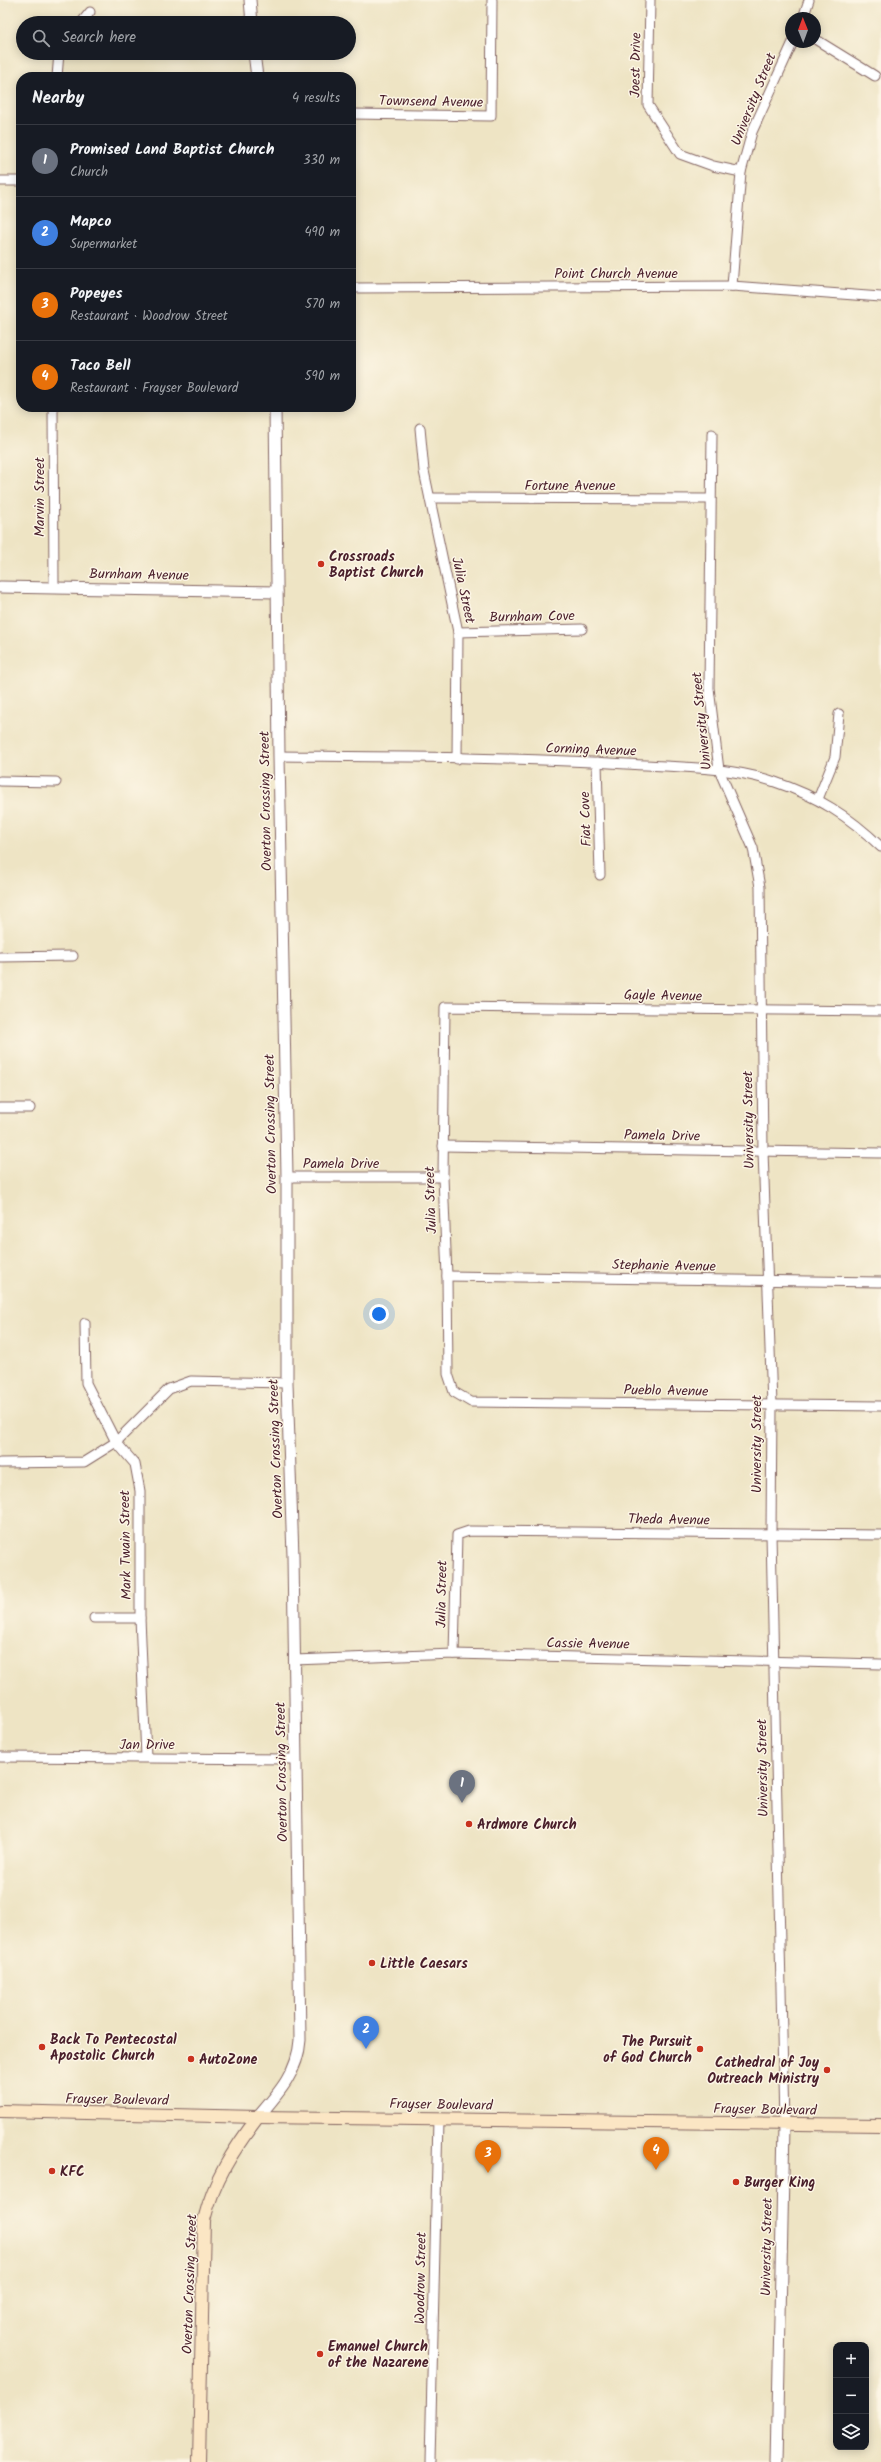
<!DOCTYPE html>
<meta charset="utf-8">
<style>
:root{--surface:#171b24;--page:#20242c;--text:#f1f3f6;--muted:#9ea1a6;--line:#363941;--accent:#c8321e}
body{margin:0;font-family:Kalam,sans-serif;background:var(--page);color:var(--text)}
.controls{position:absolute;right:12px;bottom:12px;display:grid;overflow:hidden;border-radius:8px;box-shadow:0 2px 10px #0003}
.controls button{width:36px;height:36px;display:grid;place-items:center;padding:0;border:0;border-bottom:1px solid var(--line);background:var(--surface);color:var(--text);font:20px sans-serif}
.compass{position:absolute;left:785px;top:12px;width:36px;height:36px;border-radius:50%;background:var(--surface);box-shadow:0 2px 10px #0003;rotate:359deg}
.you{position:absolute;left:379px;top:1314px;width:14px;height:14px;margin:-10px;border:3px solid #fff;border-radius:50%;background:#1a73e8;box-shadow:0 0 0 6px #1a73e833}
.badge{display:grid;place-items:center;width:26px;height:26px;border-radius:50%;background:var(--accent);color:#fff;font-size:13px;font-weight:700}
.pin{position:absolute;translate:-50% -33px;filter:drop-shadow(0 1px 2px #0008)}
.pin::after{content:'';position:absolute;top:21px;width:14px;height:12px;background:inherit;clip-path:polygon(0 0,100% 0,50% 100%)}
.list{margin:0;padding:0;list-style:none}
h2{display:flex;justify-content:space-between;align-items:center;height:52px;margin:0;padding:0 16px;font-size:17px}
h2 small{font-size:13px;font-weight:400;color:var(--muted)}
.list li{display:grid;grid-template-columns:26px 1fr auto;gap:12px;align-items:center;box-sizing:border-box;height:72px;padding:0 16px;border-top:1px solid var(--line)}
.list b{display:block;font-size:15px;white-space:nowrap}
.list p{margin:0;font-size:13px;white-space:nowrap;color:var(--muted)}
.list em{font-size:13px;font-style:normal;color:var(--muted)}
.icon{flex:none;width:22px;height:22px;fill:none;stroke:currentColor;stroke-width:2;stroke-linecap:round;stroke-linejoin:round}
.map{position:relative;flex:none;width:881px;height:2462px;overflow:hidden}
.search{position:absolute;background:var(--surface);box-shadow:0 2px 10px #0003;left:16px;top:16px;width:340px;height:44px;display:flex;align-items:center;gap:10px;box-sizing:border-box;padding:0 14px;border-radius:22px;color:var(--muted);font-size:15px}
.panel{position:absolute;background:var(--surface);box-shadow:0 2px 10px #0003;left:16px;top:72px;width:340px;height:340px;border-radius:16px}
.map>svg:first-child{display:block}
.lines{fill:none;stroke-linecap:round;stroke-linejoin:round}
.minor-casing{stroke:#836461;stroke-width:11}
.tertiary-casing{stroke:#836461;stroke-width:13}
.secondary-casing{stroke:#836461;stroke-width:14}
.minor{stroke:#fff;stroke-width:9}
.tertiary{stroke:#fff;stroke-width:11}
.secondary{stroke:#fbe6c4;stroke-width:12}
.poi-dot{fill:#c8321e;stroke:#fcf5e5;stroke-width:1.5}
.labels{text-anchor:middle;stroke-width:3;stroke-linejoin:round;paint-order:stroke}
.street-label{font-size:14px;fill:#4a1f2b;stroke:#fcf5e5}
.poi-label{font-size:14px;font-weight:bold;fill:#4a1f2b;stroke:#fcf5e5;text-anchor:start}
</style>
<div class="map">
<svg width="881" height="2462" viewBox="0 0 881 2462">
<rect width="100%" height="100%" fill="#fcf5e5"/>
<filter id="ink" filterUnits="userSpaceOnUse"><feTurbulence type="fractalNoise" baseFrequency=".025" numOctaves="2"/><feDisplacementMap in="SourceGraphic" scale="8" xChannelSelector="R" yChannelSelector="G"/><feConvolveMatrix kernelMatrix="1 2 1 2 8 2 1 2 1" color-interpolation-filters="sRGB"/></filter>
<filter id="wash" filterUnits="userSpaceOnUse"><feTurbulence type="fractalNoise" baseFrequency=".012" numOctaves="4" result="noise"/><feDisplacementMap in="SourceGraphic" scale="16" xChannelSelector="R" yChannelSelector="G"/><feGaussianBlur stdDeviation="0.9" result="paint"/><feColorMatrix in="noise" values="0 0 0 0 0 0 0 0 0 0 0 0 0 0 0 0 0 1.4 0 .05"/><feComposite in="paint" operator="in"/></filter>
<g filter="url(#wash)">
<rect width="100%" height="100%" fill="#eee4c4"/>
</g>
<g filter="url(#ink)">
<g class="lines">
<g class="minor-casing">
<g id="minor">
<path d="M650,0L648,105L680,154L713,166L741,172"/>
<path d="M803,18L809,0"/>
<path d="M81,23L90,12"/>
<path d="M815,39L875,76"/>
<path d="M57,77L59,53"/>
<path d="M351,114L491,116L492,0"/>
<path d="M0,181H21"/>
<path d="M732,286L741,172L752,132L793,42"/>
<path d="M351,288L732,286L881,297"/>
<path d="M53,407L54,588"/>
<path d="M420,428L424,471L458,632L457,759"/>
<path d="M712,434L709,688L719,770L753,848L760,887L763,1151L772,1405L771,1534L784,2125"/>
<path d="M430,498L710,499"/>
<path d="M458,632L582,629"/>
<path d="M279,756C394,757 511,757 626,764C676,767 728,766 775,782C817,796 849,816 881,847"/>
<path d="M597,762L600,875"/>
<path d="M0,781L56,782"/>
<path d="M818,799L835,757L839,714"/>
<path d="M0,957L73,956"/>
<path d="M881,1011L445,1007L443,1177L447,1276L448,1374L454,1392L471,1402L881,1406"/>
<path d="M0,1108H30"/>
<path d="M443,1146L881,1153"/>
<path d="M287,1177H443"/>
<path d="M447,1276L881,1282"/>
<path d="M85,1323L86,1383L116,1442L135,1464L140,1491V1618L146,1757"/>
<path d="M0,1463L84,1462L116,1442L169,1389L191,1381L287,1383"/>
<path d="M94,1618H140"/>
<path d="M454,1654L457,1535L469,1531L881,1535"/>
<path d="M294,1660L454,1654L881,1664"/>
<path d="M0,1757L295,1759"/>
<path d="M430,2462L438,2119"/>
</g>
</g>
<g class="tertiary-casing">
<g id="tertiary">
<path d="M250,0L252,23"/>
<path d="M254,53L257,77"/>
<path d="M0,587L277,592"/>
<path d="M258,2117C278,2094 298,2072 300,2040L293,1556L287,1383V1177L279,756L275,407"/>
<path d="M777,2462L784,2125"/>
</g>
</g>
<g class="secondary-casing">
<g id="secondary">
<path d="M0,2111L258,2117L881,2125"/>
<path d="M199,2462L204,2220C214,2180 233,2150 258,2117"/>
</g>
</g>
<use href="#minor" class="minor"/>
<use href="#tertiary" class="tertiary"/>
<use href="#secondary" class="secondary"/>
</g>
</g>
<g class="poi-dot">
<circle cx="321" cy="564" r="4"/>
<circle cx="469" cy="1824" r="4"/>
<circle cx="372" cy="1963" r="4"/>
<circle cx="42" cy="2047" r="4"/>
<circle cx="700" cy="2049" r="4"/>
<circle cx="191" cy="2059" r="4"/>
<circle cx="827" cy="2070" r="4"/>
<circle cx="52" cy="2171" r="4"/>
<circle cx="736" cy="2182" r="4"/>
<circle cx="320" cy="2354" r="4"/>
</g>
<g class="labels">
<g class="street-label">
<text transform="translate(635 65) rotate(-89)" y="5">Joest Drive</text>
<text transform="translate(753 99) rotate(-68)" y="5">University Street</text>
<text transform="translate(431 101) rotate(1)" y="5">Townsend Avenue</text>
<text x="616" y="278">Point Church Avenue</text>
<text x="570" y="490">Fortune Avenue</text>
<text transform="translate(39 497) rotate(-90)" y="5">Marvin Street</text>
<text transform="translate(139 574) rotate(1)" y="5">Burnham Avenue</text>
<text transform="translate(464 590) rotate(78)" y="5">Julia Street</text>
<text transform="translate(532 616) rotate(-1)" y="5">Burnham Cove</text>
<text transform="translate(701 721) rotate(-96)" y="5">University Street</text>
<text transform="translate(591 749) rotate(2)" y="5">Corning Avenue</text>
<text transform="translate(265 801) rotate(-91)" y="5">Overton Crossing Street</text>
<text transform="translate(585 819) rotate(-92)" y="5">Fiat Cove</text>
<text transform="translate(663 995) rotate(1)" y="5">Gayle Avenue</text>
<text transform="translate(748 1120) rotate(-91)" y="5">University Street</text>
<text transform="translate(270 1124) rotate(-91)" y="5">Overton Crossing Street</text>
<text transform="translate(662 1135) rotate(1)" y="5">Pamela Drive</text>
<text x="341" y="1168">Pamela Drive</text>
<text transform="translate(430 1200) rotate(-92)" y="5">Julia Street</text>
<text transform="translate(664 1265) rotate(1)" y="5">Stephanie Avenue</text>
<text transform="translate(666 1390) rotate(1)" y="5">Pueblo Avenue</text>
<text transform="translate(756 1444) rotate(-90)" y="5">University Street</text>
<text transform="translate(275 1449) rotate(-92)" y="5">Overton Crossing Street</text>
<text transform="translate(669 1519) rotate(1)" y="5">Theda Avenue</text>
<text transform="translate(125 1545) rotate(-91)" y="5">Mark Twain Street</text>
<text transform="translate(441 1594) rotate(-89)" y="5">Julia Street</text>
<text transform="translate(588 1643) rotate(1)" y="5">Cassie Avenue</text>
<text x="147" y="1749">Jan Drive</text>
<text transform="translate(762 1768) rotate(-91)" y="5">University Street</text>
<text transform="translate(281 1772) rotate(-91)" y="5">Overton Crossing Street</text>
<text transform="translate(117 2099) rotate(1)" y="5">Frayser Boulevard</text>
<text transform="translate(441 2104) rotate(1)" y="5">Frayser Boulevard</text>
<text transform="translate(765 2109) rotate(1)" y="5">Frayser Boulevard</text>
<text transform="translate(766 2247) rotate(-89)" y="5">University Street</text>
<text transform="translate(420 2278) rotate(-89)" y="5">Woodrow Street</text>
<text transform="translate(189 2284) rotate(-88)" y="5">Overton Crossing Street</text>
</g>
<g class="poi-label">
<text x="329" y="561">Crossroads<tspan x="329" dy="16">Baptist Church</tspan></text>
<text x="477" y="1829">Ardmore Church</text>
<text x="380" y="1968">Little Caesars</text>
<text x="50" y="2044">Back To Pentecostal<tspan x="50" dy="16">Apostolic Church</tspan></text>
<text x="692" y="2046" text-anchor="end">The Pursuit<tspan x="692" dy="16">of God Church</tspan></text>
<text x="199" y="2064">AutoZone</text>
<text x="819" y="2067" text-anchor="end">Cathedral of Joy<tspan x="819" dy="16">Outreach Ministry</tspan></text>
<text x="60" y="2176">KFC</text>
<text x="744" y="2187">Burger King</text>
<text x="328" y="2351">Emanuel Church<tspan x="328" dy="16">of the Nazarene</tspan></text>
</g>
</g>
</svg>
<div class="controls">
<button>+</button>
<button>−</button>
<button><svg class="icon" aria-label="layers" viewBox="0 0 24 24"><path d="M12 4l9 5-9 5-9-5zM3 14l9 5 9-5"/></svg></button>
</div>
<svg class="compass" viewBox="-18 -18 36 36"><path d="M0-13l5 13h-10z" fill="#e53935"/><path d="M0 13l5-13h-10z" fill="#9ea1a6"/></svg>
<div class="you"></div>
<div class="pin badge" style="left:462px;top:1803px;background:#6b7280">1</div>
<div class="pin badge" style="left:366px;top:2049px;background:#3f7fe0">2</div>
<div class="pin badge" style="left:488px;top:2173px;background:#e8710a">3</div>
<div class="pin badge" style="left:656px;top:2170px;background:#e8710a">4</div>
<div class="search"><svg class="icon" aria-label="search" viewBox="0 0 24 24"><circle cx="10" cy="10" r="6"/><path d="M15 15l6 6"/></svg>Search here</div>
<section class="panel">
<h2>Nearby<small>4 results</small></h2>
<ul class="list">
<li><span class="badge" style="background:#6b7280">1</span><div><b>Promised Land Baptist Church</b><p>Church</p></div><em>330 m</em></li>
<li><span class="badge" style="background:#3f7fe0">2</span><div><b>Mapco</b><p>Supermarket</p></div><em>490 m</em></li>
<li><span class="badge" style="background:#e8710a">3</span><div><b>Popeyes</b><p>Restaurant · Woodrow Street</p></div><em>570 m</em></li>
<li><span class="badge" style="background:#e8710a">4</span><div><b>Taco Bell</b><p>Restaurant · Frayser Boulevard</p></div><em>590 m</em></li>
</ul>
</section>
</div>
